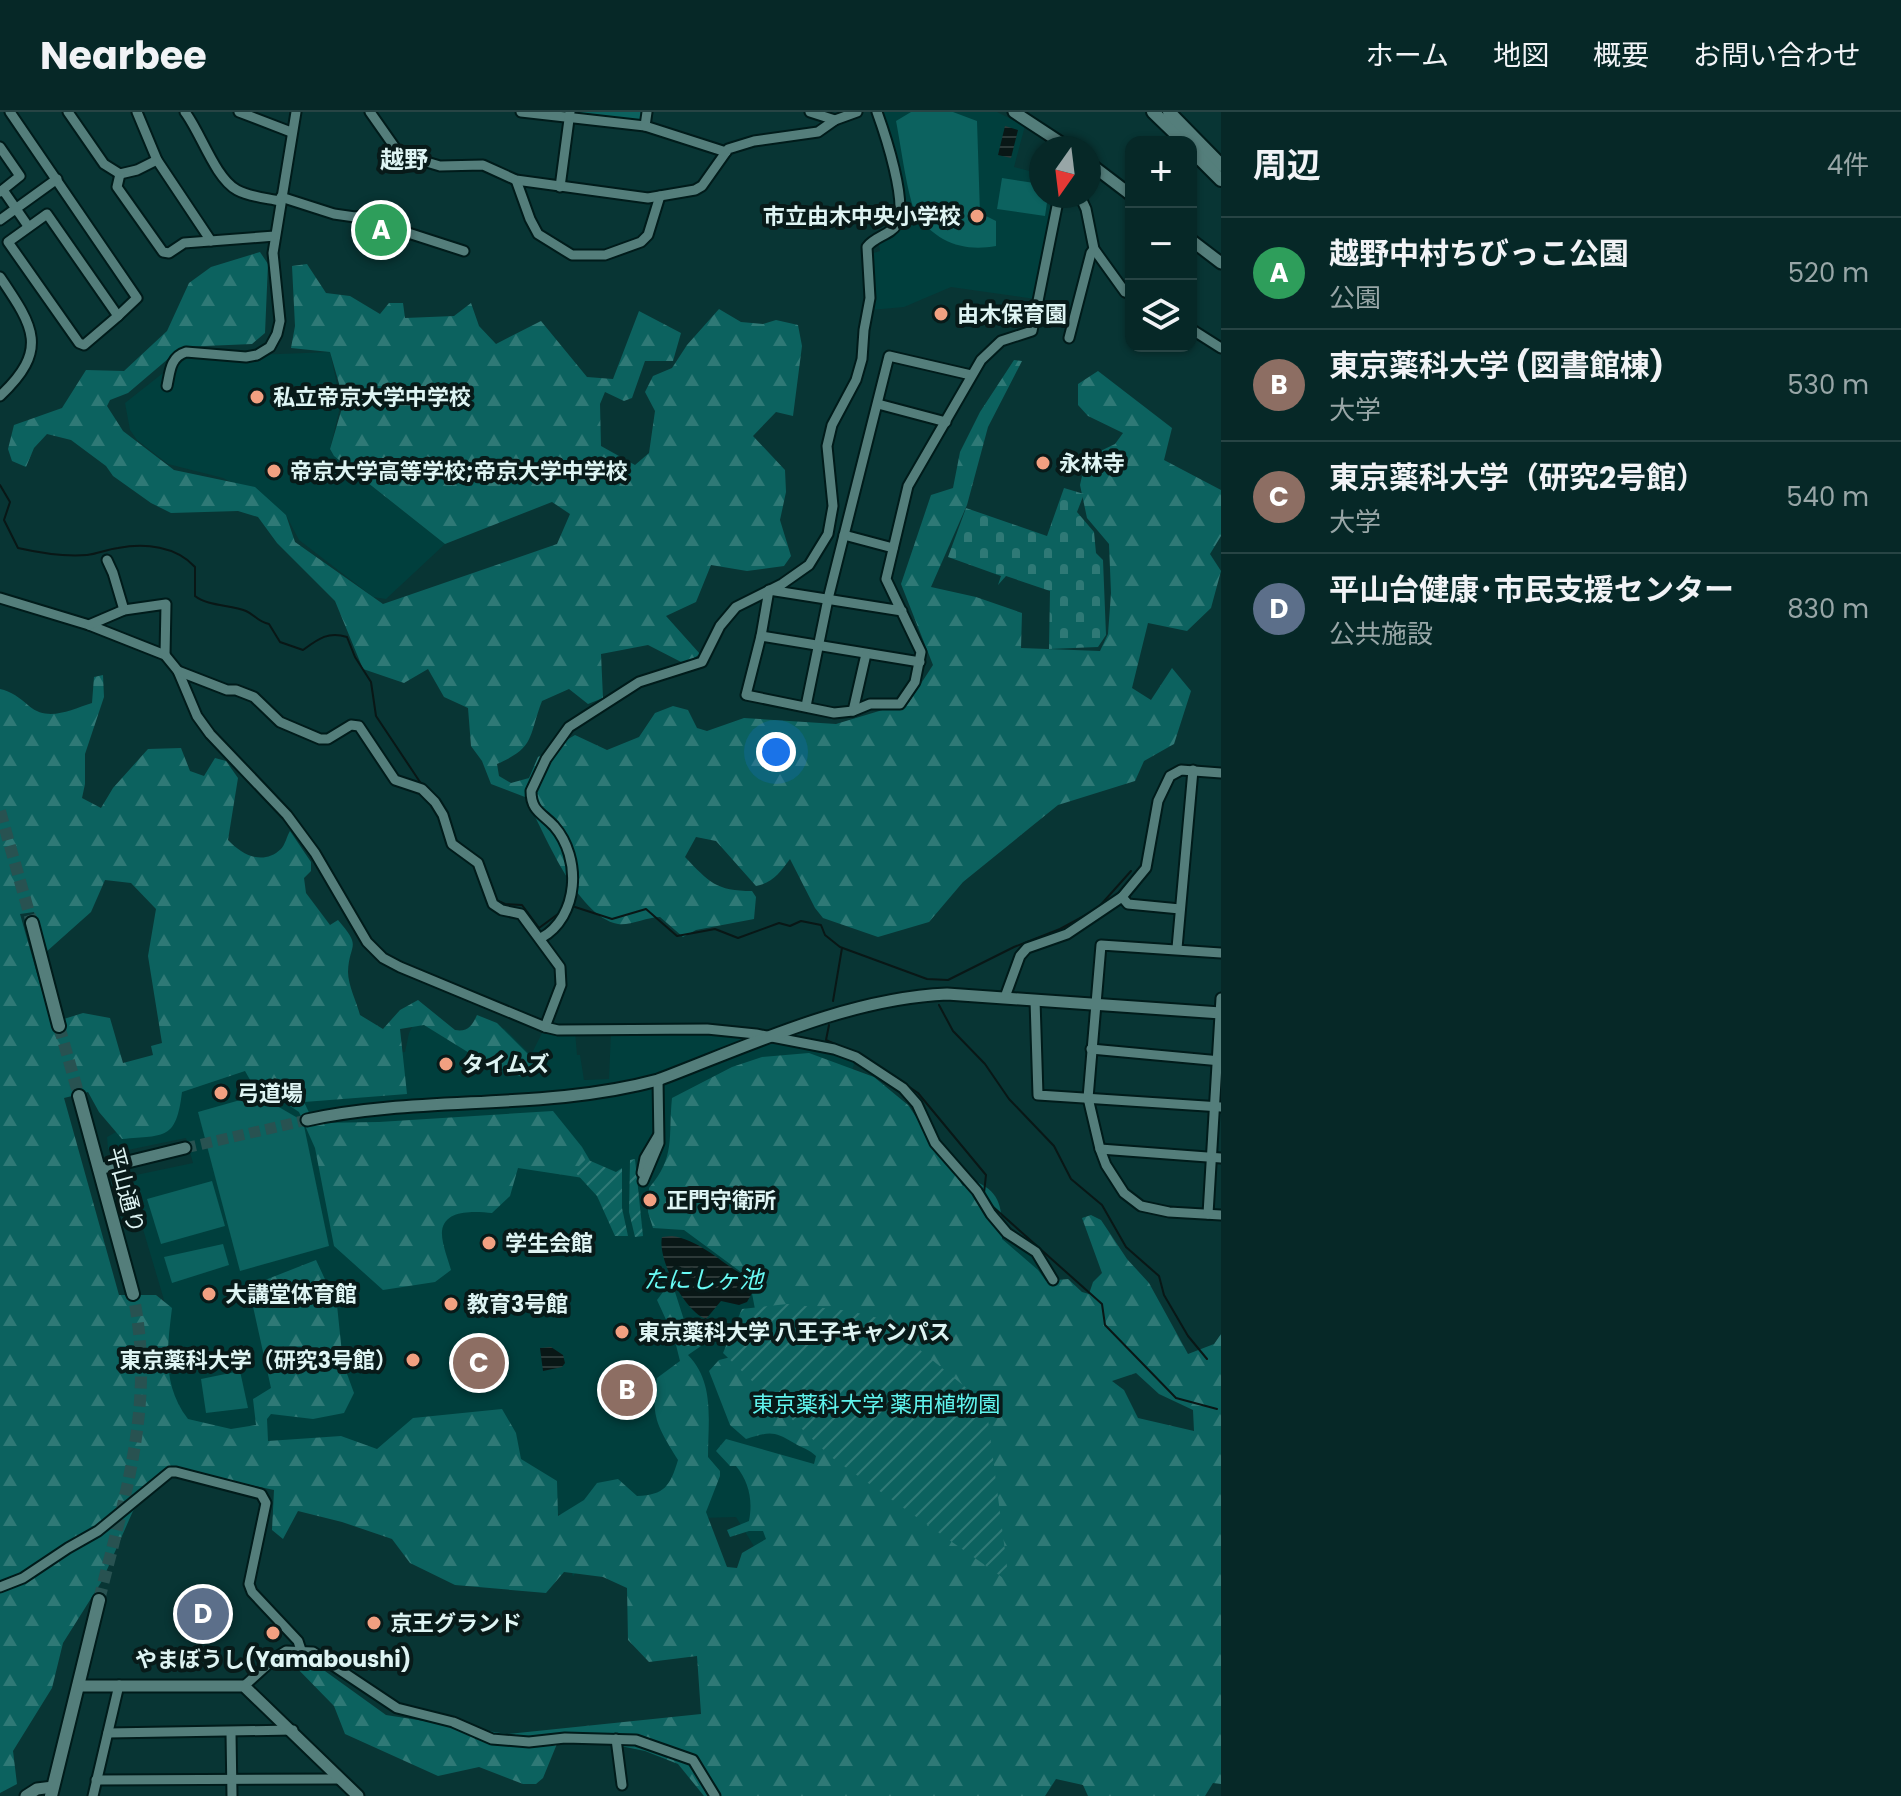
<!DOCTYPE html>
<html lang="ja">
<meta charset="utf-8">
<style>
:root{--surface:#062827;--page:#143433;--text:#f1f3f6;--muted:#98a6a7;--line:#274444;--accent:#d93025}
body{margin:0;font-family:Poppins,"Noto Sans JP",sans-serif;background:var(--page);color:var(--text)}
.controls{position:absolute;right:24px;top:24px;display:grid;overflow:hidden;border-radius:16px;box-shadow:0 2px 6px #0004}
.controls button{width:72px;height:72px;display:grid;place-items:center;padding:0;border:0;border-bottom:2px solid var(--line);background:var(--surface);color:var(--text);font:40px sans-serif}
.compass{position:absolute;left:1029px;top:24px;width:72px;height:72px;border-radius:50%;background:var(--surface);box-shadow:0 2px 6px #0004;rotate:194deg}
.you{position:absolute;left:776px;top:640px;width:28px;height:28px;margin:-20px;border:6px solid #fff;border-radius:50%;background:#1a73e8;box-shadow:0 0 0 12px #1a73e833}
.badge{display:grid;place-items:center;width:52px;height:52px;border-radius:50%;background:var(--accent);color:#fff;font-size:26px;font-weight:700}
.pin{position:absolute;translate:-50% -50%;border:4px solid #fff;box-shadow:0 2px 8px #0006}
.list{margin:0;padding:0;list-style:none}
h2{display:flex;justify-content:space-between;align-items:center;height:104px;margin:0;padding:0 32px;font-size:34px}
h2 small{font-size:26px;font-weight:400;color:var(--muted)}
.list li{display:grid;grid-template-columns:52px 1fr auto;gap:24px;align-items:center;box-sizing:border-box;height:112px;padding:0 32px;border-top:2px solid var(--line)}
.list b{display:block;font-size:30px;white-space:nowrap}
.list p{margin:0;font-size:26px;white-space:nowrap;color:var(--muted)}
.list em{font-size:26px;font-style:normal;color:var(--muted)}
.icon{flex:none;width:44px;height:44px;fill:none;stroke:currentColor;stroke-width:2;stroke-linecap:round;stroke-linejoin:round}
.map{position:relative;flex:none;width:1221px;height:1684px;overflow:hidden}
header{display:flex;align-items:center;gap:48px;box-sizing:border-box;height:112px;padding:0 40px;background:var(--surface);border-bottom:2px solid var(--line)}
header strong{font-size:38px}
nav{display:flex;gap:44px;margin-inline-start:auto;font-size:28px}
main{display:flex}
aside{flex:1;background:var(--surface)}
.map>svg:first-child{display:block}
.built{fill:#003f3d}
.forest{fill:url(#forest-firs);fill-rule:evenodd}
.cemetery{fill:url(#cemetery-stones)}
.park{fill:#0c625f}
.garden{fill:url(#garden-furrows)}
.water{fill:url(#water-rules)}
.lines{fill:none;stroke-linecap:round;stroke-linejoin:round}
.stream{stroke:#091716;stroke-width:2}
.tertiary-tunnel{stroke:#285251;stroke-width:11;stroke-dasharray:11 5.5;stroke-linecap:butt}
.secondary-tunnel{stroke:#285251;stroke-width:12;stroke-dasharray:12 6;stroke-linecap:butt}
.minor-casing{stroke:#001b1a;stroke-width:13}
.tertiary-casing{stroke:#001b1a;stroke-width:15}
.secondary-casing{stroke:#001b1a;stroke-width:16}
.minor{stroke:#547e7b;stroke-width:9}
.tertiary{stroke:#547e7b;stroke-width:11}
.secondary{stroke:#547e7b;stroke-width:12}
.poi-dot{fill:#f2a081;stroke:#081a19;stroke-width:3}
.labels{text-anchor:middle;stroke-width:8;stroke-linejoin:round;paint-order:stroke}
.poi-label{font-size:22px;font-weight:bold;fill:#def4f3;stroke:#081a19;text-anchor:start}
.street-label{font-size:22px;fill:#def4f3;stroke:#081a19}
.park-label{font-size:22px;fill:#60f4ee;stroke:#081a19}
.neighbourhood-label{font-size:24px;font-weight:bold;fill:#def4f3;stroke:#081a19}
.water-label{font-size:24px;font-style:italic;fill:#69fcf6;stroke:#081a19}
</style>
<header>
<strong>Nearbee</strong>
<nav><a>ホーム</a><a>地図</a><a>概要</a><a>お問い合わせ</a></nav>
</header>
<main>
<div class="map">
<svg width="1221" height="1684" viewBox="0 0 1221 1684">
<defs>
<pattern id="forest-firs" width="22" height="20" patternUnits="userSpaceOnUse" patternTransform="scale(2)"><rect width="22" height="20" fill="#0c625f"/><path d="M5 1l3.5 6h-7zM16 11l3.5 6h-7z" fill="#2f7976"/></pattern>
<pattern id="cemetery-stones" width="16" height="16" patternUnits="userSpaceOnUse" patternTransform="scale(2)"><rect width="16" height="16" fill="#0c625f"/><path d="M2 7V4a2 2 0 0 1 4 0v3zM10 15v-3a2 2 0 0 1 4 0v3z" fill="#2f7976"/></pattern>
<pattern id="garden-furrows" width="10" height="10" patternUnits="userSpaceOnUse" patternTransform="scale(2)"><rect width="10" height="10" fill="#0c625f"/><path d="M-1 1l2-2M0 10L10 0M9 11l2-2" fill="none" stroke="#2f7976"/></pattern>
<pattern id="water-rules" width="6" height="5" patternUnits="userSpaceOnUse" patternTransform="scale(2)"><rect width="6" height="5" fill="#091716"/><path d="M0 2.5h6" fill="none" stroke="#2c3938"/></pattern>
</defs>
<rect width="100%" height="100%" fill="#083534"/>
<g class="built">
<path d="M881,0H997L1025,14L1014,55L1041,62V84H1056L1035,187L951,175L904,195L871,198L875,187L870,142L880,139L878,129L896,121L902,110L893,34Z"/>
<path d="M330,240L341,291L330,337L334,344L445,432L386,487L373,485L299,428L286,403L266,388L223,366L168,352L137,328L130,318L125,291L182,246Z"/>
<path d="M423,894L487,944L504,916L531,943L545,915L575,919L577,943H580L584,968L609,967L611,919L707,917L856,945L851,963L881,1031L921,1000L935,1031L991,1102L1036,1140L1047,1156L1053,1195L755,1436L736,1405L632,1408L585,1442L573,1465L567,1442L565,1402L528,1405L153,1317L167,1213L164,1188L132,1080L136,1063L193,1051L186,1026L118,1040L108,1037L107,1025L143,1005L162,978L302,945L405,940L409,921Z"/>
</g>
<g class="forest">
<path d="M260,140L268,152L265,221L252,232L182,235L128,281L110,288L107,294L123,319L174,358L255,375L286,403L295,430L383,492L557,432L570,402L552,390L445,432L334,344L330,337L344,289L330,240L291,236L295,214L292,154L307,152L326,181L350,184L380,202L389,191H403L405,206L454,204L471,191L479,214L496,232L541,209L587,265L613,267L639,199L681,221L673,249H645L632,286L624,289L605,280L600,292L601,334L635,353L649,341L655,299L645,280L653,264L672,256L687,233L719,197L741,210L763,212L776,208L798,213L802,234L793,304L776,300L753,324L785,358L786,380L780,408L791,444L784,454L747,459L711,453L696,490L666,504L700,542L685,552L648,533L601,542L603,586L588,592L569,577L542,589C528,625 536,635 497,652L499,664L511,671L529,666L538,645L575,623L607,638L639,625L655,601L673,594L688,598L697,616L707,619L744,606L836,612L909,590L933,553L901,472L931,383L953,376L960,340L980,300L1014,248L1022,249L988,315L967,393L931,475L976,485L1022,501L1021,536L1100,539L1108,522L1111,481L1109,432L1087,406L1080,373L1086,346L1115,332L1123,321L1088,304L1078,293V272L1098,259L1172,316L1164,348L1221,378V424L1210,442L1221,459L1211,496L1187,519L1148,511L1132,576L1151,588L1172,556L1191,579L1174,632L1144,649L1135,669L1058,693L963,770L929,810L878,825L823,806L815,796L790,747C780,760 773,771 756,774L716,729L696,725L685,745C709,770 716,779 752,779L756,785L754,807L696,818L683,825L660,805C647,805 629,814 618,812C576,804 544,719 525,685L491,672L482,649L471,634L468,596L444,585L428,557L404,571L363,557L335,489L277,431L258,405L238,399L171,401L151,391L113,364L106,354L71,328L47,322L34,336L26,355L12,349L8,337L14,313L62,296L86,258L124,259L167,219L189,171L211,155Z"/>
<path d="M103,563L104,585L85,642V672L82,686L101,696L113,676L148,637L181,636L190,659L204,664L215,646L226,649L238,666L228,728C242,743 263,754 281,737C285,733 287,724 290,719L311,750V759L304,766L306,781L330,813L338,808C363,837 349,830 348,860C348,873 357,891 360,903L383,917L400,898L418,888L455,918C468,920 472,914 477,903L497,911L535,949V961L522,965L479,947L424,913L400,917L407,982L304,990L314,1011L379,1010L553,999L582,1035L595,1057L590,1067L518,1056L510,1084L492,1101C477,1100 445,1096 442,1119C441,1130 448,1147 451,1158L435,1170L383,1178L334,1134L315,1036L299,1000L272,982L253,973L245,959L182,980C176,1028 166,1023 122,1027L99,1000L88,980L64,986L119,1183H156L172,1196C167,1237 162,1273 188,1307L231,1317L256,1313L253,1287L271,1276L252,1190L260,1170L316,1148L337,1193L343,1251L354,1281L344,1301L313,1307L271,1302L267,1307L268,1329L341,1324L377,1337L413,1306L502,1297L516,1321L521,1347L557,1369L558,1404L584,1388L597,1371L618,1367L637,1384C665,1383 670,1374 678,1348C658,1315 650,1305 657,1266L680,1249L674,1225L657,1188L666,1176L675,1180L684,1208L701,1221V1234L688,1243C715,1271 708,1308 708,1345L720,1359V1364L706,1400L727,1455L737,1456L742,1441L766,1427L763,1419H749L730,1425L727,1418L749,1409C753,1388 749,1370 736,1354H730L716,1339L726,1327L814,1352L816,1344C809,1337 802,1336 794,1331C773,1318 769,1320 746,1327L730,1313L709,1259L719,1248L739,1243L760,1223L749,1166L684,1118L653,1116L648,1100L649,1076C676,1045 668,1025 672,986L732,955L762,945L809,941L874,965L908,993L963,1074L977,1070C1003,1082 1002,1100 1002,1127L1038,1158L1046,1169L1068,1167L1082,1180L1089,1182L1093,1170L1102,1161L1082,1106L1091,1103L1101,1108L1127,1147L1149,1171L1188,1242L1214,1232L1221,1222V1672L1213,1671L1205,1684H1088L1083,1673L1056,1667L1045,1684H704L678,1652L645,1639L561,1622L543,1666L536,1672H523L479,1655L438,1664L345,1622L334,1594L292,1551L318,1554L386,1603L507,1622L701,1602L697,1544L649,1550L628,1528L627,1476L603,1465L564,1460L546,1481L455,1473L410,1451L392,1427L342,1410L298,1399L283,1427L272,1418L274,1378L189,1360L156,1372L133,1399L102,1469L63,1531L52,1576L13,1639L17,1672L0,1681V577C11,579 20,586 29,594C48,610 70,598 92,591L94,565ZM105,768L131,771L156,797L148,844L162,931L151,934L153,943L123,951L110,906L83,901L51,911L20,802L34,800L45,841L91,800ZM1136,1261L1159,1282L1193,1298L1194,1319L1138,1306L1124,1278L1112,1269Z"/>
</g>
<path class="cemetery" d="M1064,376L1084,382L1077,400L1094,420L1096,441L1103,448L1106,523L1098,535L1049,537L1050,479L1006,464L998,473L1001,464L948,445L966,396L1047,424Z"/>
<g class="park">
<path d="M575,0H642L641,8Z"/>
<path d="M911,0H953L977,9L980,101L996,109V134C963,140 935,130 916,101C908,89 900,28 896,9Z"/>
<path d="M1002,66L1041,72V84H1048L1045,104L997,97Z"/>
<path d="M258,983L303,1009L329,1134L240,1159L198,1000Z"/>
<path d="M212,1069L225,1114L161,1132L147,1087Z"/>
<path d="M223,1132L229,1153L172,1171L164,1145Z"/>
<path d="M240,1259L248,1296L206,1301L201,1267Z"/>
</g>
<g class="garden">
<path d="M586,1047L616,1060L622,1056V1096L628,1124H615L597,1084L574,1059Z"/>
<path d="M635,1047L643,1124L635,1125L629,1100L630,1048Z"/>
<path d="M787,1192L850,1199L882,1207L986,1292L1009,1470L831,1345L723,1241L742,1197Z"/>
</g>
<g class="water">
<path d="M1005,14L1018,18L1011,46L998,43Z"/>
<path d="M672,1124C701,1128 723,1153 749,1166L752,1181L747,1190L739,1193L721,1189L706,1207C685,1200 657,1147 662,1125Z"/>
<path d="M551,1235L563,1243L565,1251L562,1255L543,1259L540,1236Z"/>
</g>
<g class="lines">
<g class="stream">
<path d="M0,373L10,390L4,408L18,436C40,441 64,445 87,443C97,442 108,437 118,436C145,431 176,434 195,455V484C207,494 231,493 246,499C255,503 258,510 269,512L280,530L303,538C318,527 328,519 347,525L355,545L371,570L376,604L422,673"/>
<path d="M456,728L481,749"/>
<path d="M496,788L505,792L522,793L539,816L558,802"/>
<path d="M575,795L612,807L646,797L677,824L715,817L738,826L779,811L790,814L801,809L821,813L825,823L840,835L927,867L948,868L1014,835L1060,817L1097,797L1131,759"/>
<path d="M833,889L842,836"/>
<path d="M939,893L953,919L985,952L1009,987L1054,1034L1071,1067L1102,1093L1126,1135L1159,1164L1164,1183L1188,1224L1207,1247"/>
<path d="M829,913L826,928L837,933"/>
<path d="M865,946L899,968"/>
<path d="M905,972L918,981L986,1063L984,1081"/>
<path d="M991,1093L1102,1192L1105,1213L1176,1286L1217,1297"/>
</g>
<path class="tertiary-tunnel" d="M185,1036L307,1008"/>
<g class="secondary-tunnel">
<path d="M0,699L32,811"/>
<path d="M59,914L79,984"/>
<path d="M99,1488C125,1384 156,1290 133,1182"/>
</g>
<g class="minor-casing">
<g id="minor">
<path d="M10,0L137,186L118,204"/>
<path d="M68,0L104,52L120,62L137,58L157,48"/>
<path d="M137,0L157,48L211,129"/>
<path d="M185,0C201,21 215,66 237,78C250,85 266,86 280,89"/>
<path d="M239,0L291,20"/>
<path d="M370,0L396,37L406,44L440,54L483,53L516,68L648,86L695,78L702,74L726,40"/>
<path d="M521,0L645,14L726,40L728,37L754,29L818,20L835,8L857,0"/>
<path d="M810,0L835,8"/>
<path d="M645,14L647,0"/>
<path d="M0,35L20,64L0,80"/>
<path d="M120,62L117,75L163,140L169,141L184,131L275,124"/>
<path d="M516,68L530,107L538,122L572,143H605L641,130L648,123L660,84"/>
<path d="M560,75L570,0"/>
<path d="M3,78L28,114"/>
<path d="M1080,84L1086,97L1094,137L1125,180L1131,182"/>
<path d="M281,85L334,102L355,105L370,102L383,106L399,118L464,139"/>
<path d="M47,102L118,204L84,233L79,231L8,130Z"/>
<path d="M0,108L57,67"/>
<path d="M0,165C33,214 50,237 0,284"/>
<path d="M1191,217L1221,236"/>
<path d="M1069,226L1091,141L1094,137"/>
<path d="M167,274C170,260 170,245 186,240L246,245L257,243L270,235L277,222L280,209L273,141L296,0"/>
<path d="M878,292L946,310"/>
<path d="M844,423L893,436"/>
<path d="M107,448L113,461L124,498"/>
<path d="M0,486L89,513L165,543L178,559L197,604L210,622L287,703L315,741L367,830L383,846L400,855L545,915L558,918L707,917L756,922L834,937L856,945L903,976L917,992L935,1031L977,1079L991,1102L1007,1121L1036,1140L1053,1168"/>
<path d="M902,499L769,478L761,524L746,583L834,601L853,599L870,592H900L915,570L921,540L886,467L908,374L981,248L1001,229L1032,219L1059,84"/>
<path d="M89,513L124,498L166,492L165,543"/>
<path d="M761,524L920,550"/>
<path d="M178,559L227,578H236L254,585L280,610L320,627H328L351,613L359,614L395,668L422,677L435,690L443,703L452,732L478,751L493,792L502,798L521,802L560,855L561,873L545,915"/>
<path d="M806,594L828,487L889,244L971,263"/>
<path d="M853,599L866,542"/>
<path d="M1122,785L1128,792L1180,797"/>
<path d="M541,826C579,805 582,746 554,714C542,701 531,699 531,679L546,647L569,615L639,570L702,550L720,514L736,495L782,472L809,453L828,422L833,394L827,334L832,313L856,268L862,247L864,218L870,186L867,135C875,124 891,123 897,112C908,91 885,22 877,0"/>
<path d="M1177,836L1193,658"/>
<path d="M1221,841L1101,833L1088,986L1100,1037L1106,1053L1124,1081L1141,1094L1169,1100L1221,1103"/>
<path d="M1005,885L1020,844L1027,836L1067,822L1122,785L1146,756L1158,689L1170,664L1181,658L1221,661"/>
<path d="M1035,888L1038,983L1221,995"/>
<path d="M1091,937L1221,949"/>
<path d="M1100,1037L1221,1046"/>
<path d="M642,1061L645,1046L658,1024"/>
<path d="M643,1069L659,1031L658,968"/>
<path d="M1208,1102L1221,886"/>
<path d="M0,1475L23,1466L68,1436L98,1419L170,1360H176L261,1382L266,1391L249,1472L252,1480L298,1529L301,1538"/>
<path d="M244,1574L275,1546L286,1539L313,1540L397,1596L453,1610L492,1627L529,1630L565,1626L636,1628L693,1648L715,1684"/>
<path d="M108,1621L293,1618"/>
<path d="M231,1621L232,1684"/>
<path d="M616,1627L622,1673"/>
<path d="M96,1668L340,1667"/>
<path d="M93,1684L119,1573"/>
</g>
</g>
<g class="tertiary-casing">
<g id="tertiary">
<path d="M1014,0L1069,36"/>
<path d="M1089,51L1131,83"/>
<path d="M1191,128L1221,151"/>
<path d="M307,1008C423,983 543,999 658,968C750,933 849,886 947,882L1221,901"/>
<path d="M99,1057L185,1036"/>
<path d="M78,1574H244L358,1684"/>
<path d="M26,1684L37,1677L53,1675"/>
</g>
</g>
<g class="secondary-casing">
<g id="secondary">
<path d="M1153,0L1184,30"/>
<path d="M1169,0L1221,53"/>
<path d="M1191,38L1221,68"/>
<path d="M32,811L59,914"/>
<path d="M79,984L133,1182"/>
<path d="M51,1684L99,1488"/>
</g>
</g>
<use href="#minor" class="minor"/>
<use href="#tertiary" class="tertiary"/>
<use href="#secondary" class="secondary"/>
</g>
<g class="poi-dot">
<circle cx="977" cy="104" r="8"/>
<circle cx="941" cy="202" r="8"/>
<circle cx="257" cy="285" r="8"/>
<circle cx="1043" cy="351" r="8"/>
<circle cx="274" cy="359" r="8"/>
<circle cx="446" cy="952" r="8"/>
<circle cx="221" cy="981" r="8"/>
<circle cx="650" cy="1088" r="8"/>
<circle cx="489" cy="1131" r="8"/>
<circle cx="209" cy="1182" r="8"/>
<circle cx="451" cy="1192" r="8"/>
<circle cx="622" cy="1220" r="8"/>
<circle cx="413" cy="1248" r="8"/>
<circle cx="374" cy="1511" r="8"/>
<circle cx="273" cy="1521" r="8"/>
</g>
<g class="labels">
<g class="poi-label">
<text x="961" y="112" text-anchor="end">市立由木中央小学校</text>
<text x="957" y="210">由木保育園</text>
<text x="273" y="293">私立帝京大学中学校</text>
<text x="1059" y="359">永林寺</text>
<text x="290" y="367">帝京大学高等学校;帝京大学中学校</text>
<text x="462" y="960">タイムズ</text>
<text x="237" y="989">弓道場</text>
<text x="666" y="1096">正門守衛所</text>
<text x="505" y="1139">学生会館</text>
<text x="225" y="1190">大講堂体育館</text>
<text x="467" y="1200">教育3号館</text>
<text x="638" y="1228">東京薬科大学 八王子キャンパス</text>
<text x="397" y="1256" text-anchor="end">東京薬科大学（研究3号館）</text>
<text x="390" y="1519">京王グランド</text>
<text x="273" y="1555" text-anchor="middle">やまぼうし(Yamaboushi)</text>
</g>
<g class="street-label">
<text transform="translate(126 1078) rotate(75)" y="8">平山通り</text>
</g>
<g class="park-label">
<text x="876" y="1300">東京薬科大学 薬用植物園</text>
</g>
<g class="neighbourhood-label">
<text x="404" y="56">越野</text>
</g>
<g class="water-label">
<text x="703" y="1176">たにしヶ池</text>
</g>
</g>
</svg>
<div class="controls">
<button>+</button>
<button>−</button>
<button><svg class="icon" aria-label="layers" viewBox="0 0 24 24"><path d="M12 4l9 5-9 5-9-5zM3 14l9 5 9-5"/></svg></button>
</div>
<svg class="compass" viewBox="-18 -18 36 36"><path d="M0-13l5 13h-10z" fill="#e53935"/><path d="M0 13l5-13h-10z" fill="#98a6a7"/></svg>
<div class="you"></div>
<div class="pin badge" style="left:381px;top:118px;background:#2e9e5b">A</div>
<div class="pin badge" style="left:627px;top:1278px;background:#8d6e63">B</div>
<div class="pin badge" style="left:479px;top:1251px;background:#8d6e63">C</div>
<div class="pin badge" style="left:203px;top:1502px;background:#5c6f8a">D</div>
</div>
<aside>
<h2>周辺<small>4件</small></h2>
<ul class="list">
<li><span class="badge" style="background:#2e9e5b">A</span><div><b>越野中村ちびっこ公園</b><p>公園</p></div><em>520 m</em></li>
<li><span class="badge" style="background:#8d6e63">B</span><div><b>東京薬科大学 (図書館棟)</b><p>大学</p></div><em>530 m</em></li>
<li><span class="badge" style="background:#8d6e63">C</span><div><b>東京薬科大学（研究2号館）</b><p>大学</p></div><em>540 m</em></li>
<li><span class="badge" style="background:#5c6f8a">D</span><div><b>平山台健康･市民支援センター</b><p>公共施設</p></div><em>830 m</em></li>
</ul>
</aside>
</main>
